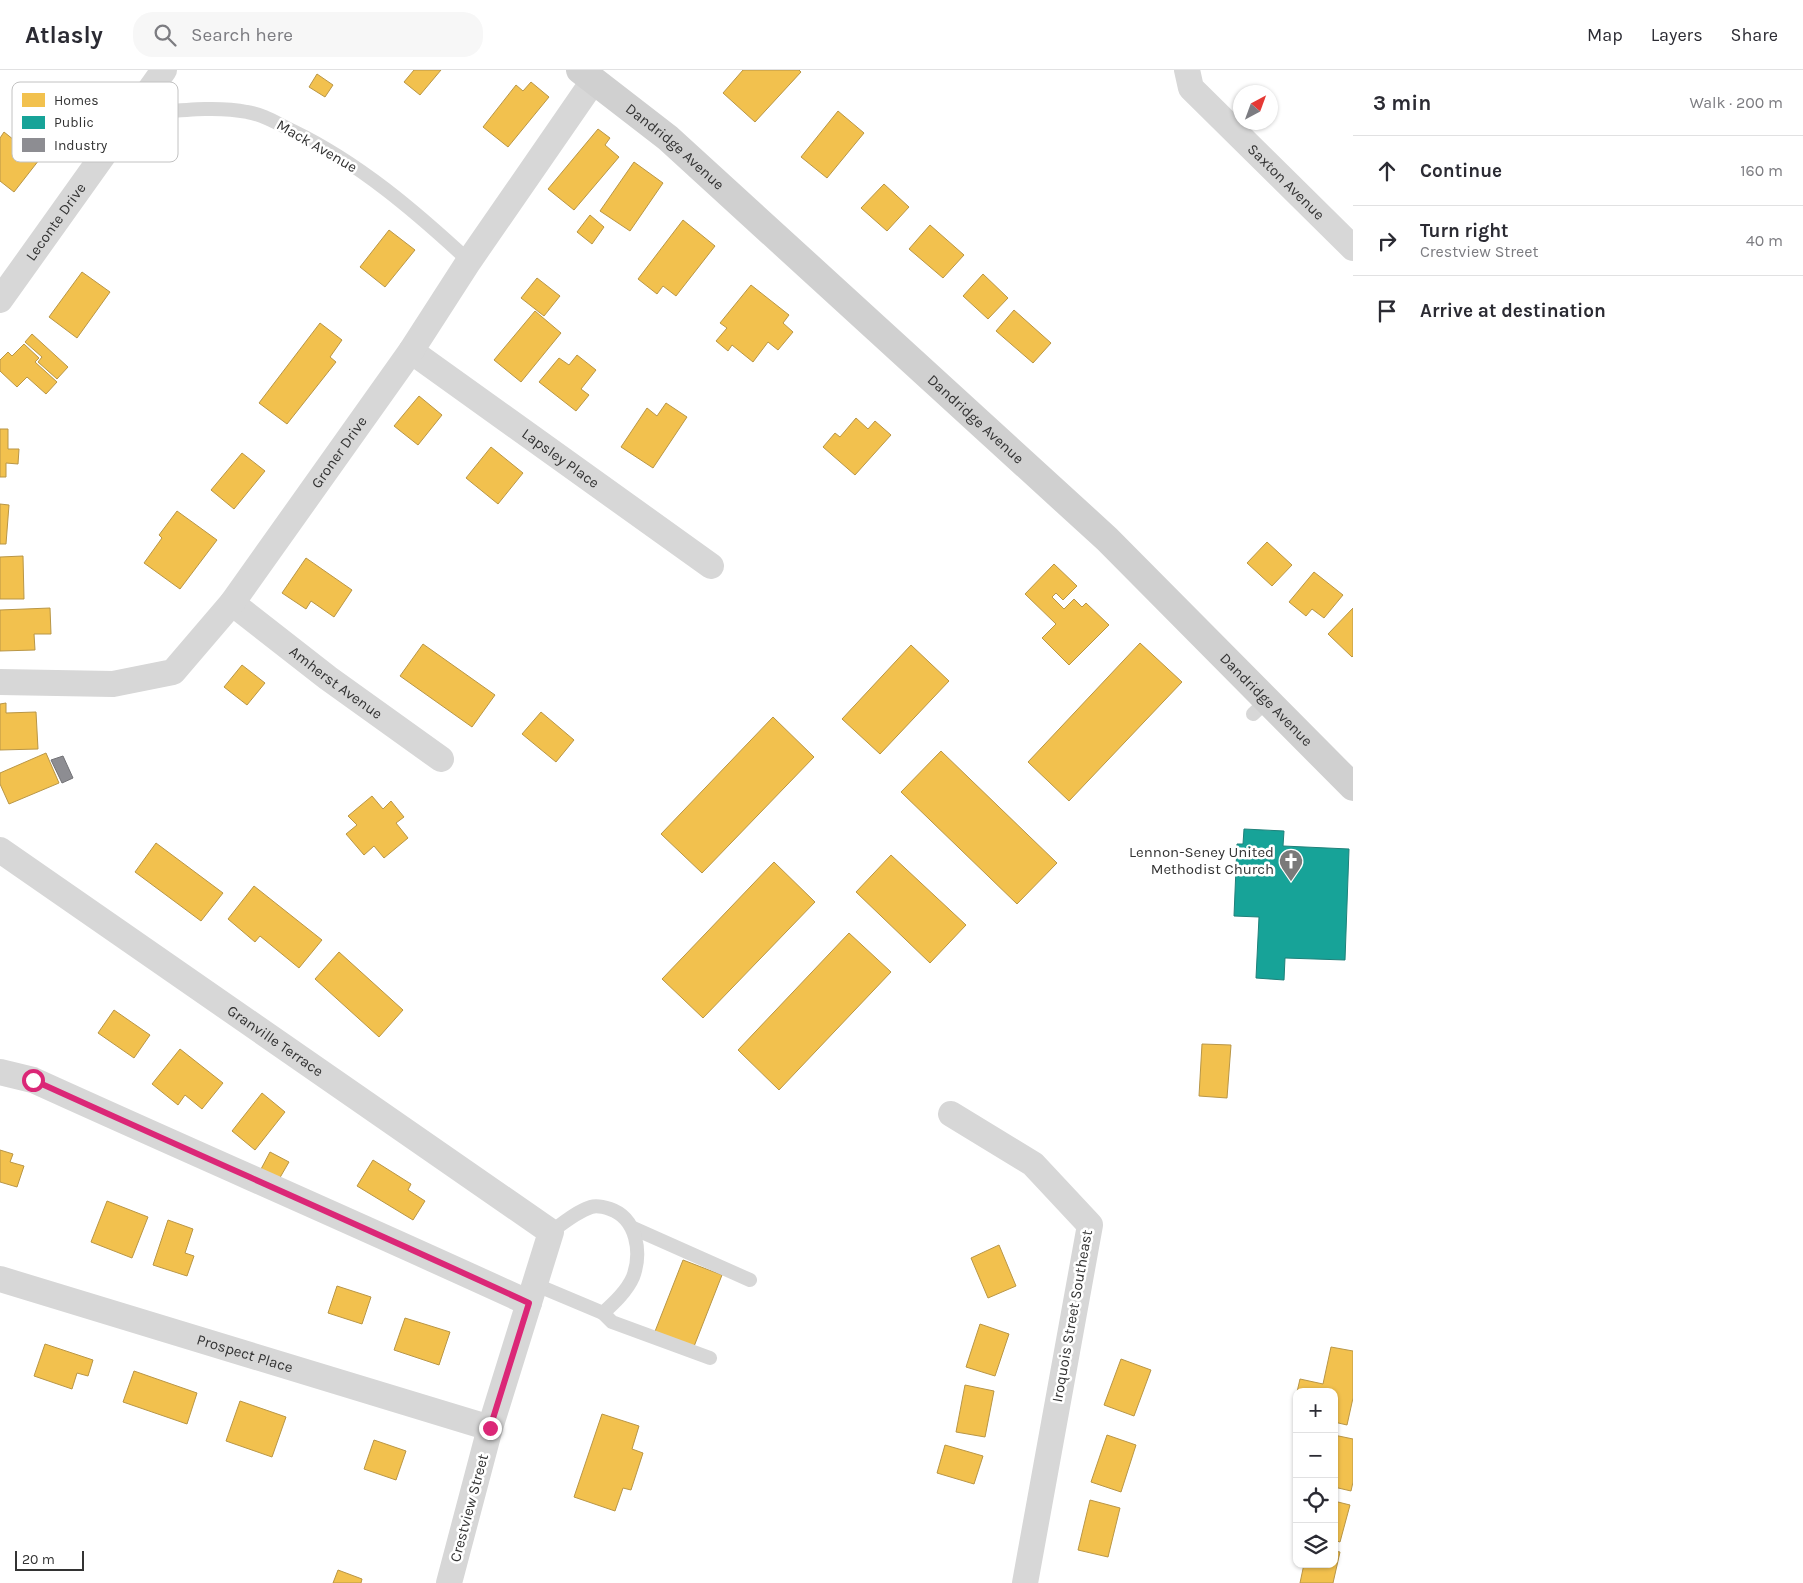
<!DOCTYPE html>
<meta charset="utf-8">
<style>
:root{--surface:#fff;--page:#f7f7f7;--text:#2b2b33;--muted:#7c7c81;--line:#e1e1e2}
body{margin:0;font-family:Karla,sans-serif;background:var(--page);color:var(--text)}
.controls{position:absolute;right:15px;bottom:15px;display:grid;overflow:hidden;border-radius:10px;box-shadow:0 1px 4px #0004}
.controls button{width:45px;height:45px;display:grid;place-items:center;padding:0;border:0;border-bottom:1px solid var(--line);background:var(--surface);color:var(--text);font:25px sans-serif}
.compass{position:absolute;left:1233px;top:15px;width:45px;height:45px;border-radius:50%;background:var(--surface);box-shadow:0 1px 4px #0004;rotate:41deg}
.scale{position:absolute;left:15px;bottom:12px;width:69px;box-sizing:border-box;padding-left:5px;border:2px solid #333;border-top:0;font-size:14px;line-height:18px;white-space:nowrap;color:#333;-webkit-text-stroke:4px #fff;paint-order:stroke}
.stop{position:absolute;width:15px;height:15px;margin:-11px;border:4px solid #db2777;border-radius:50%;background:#fff}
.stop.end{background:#db2777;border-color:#fff;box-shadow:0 1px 5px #0008}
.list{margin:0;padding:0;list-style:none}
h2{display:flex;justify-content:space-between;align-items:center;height:65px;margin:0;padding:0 20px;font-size:21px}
h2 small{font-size:16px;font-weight:400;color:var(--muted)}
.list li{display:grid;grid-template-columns:32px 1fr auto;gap:15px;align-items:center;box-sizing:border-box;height:70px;padding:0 20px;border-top:1px solid var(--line)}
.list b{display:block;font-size:19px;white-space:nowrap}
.list p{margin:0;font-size:16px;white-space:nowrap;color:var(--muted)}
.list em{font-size:16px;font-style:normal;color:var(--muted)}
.icon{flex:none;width:28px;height:28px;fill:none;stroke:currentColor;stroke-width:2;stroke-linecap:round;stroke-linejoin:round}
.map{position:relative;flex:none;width:1353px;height:1513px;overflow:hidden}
header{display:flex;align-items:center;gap:30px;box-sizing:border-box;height:70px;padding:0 25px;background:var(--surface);border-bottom:1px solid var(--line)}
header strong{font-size:24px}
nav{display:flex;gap:28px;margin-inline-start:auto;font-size:18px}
.search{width:350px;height:45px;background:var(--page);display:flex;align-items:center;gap:12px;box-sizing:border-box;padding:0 18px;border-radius:20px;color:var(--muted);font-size:19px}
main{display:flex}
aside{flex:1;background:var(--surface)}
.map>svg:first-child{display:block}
.homes{fill:#f2c14e;stroke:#b99646}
.public{fill:#17a398;stroke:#1f817a}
.industry{fill:#8d8d92;stroke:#727276}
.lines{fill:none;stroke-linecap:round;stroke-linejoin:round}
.lane{stroke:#d7d7d7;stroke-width:14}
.street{stroke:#d7d7d7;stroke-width:26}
.secondary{stroke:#d0d0d0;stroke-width:28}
.route{stroke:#db2777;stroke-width:6}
.labels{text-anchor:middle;stroke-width:5;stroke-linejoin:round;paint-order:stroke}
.street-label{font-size:15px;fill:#333;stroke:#fff}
.poi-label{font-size:15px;fill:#333;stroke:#fff;text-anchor:end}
.key{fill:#fff;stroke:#c2c2c2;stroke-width:1}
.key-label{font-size:14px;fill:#333}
</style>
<header>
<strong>Atlasly</strong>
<div class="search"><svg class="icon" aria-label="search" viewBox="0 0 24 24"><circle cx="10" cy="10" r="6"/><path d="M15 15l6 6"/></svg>Search here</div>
<nav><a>Map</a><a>Layers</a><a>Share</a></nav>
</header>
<main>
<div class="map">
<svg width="1353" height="1513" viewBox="0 0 1353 1513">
<rect width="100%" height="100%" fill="#fff"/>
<g class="homes">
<path d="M414,0H441L420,25L404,12Z"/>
<path d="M743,0H799L801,2L755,52L723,23Z"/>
<path d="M317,4L333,15L325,27L309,17Z"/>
<path d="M531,12L549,27L508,77L483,57L516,15L523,21Z"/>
<path d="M838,41L864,63L827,108L801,87Z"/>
<path d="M598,59L610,68L605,75L619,87L574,140L548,119Z"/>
<path d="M4,62L39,90L14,122L0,111V68Z"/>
<path d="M634,92L663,113L630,161L600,141Z"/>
<path d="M884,114L909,137L887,161L861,138Z"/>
<path d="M590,145L604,157L592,174L577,162Z"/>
<path d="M683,150L715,176L676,226L663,216L657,224L638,209Z"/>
<path d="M930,155L964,185L943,208L909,179Z"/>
<path d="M389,160L415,180L385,217L360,197Z"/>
<path d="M82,202L110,222L77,268L49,247Z"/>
<path d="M983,204L1008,228L988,249L963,226Z"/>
<path d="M537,208L560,226L544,246L521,228Z"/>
<path d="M751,215L789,245L783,253L793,262L778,280L768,272L753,292L732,275L728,281L716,271L727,258L720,253Z"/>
<path d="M1014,240L1051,273L1033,293L996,261Z"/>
<path d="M535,241L561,263L521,312L494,290Z"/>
<path d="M320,253L342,270L330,287L336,292L287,354L259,333Z"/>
<path d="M32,264L68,297L57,309L38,292L42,287L25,272Z"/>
<path d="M24,274L39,288L35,292L57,312L46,324L27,307L17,317L0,301V290L8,282L12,286Z"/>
<path d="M577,285L596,300L581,319L589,325L576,341L539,312L559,288L569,295Z"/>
<path d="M419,326L442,345L418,375L394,356Z"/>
<path d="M666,333L687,347L653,398L621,377L647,338L657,346Z"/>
<path d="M856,348L868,359L875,351L891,365L855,405L823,377L835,363L840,367Z"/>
<path d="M0,359H8V379H19L18,394L6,393V407H0Z"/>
<path d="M491,377L523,403L498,434L466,408Z"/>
<path d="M242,383L265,401L234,439L211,420Z"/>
<path d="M0,434L9,435L6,474H0Z"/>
<path d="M177,441L217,470L180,519L144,493L162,468L159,465Z"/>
<path d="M1267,472L1292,495L1272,516L1247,493Z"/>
<path d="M23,486L24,529H0V487Z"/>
<path d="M306,488L352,520L334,547L311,531L306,539L282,523Z"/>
<path d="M1054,494L1077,516L1063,530L1056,523L1052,527L1064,539L1074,529L1082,537L1086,533L1109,555L1069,595L1042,568L1056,554L1025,524Z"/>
<path d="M1314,502L1343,525L1324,548L1312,539L1306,546L1289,532Z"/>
<path d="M50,538L51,564H34L35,580L0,581V540Z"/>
<path d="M1353,538V586L1352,587L1328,564Z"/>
<path d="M1140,573L1182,612L1069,731L1028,692Z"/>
<path d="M423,574L495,625L472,657L400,606Z"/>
<path d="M911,575L949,611L880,684L842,649Z"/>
<path d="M242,595L265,613L247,635L224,617Z"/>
<path d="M6,633V643L36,642L38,679L0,680V634Z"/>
<path d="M541,642L574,670L556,692L522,664Z"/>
<path d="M773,647L814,687L702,803L661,764Z"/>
<path d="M941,681L1057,793L1017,834L901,722Z"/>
<path d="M46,683L59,713L9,734L0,714V703Z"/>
<path d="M372,726L383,739L391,731L404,747L396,753L408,768L384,788L374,776L364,785L346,764L357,755L348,746Z"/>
<path d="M156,773L223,823L201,851L135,802Z"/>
<path d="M891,785L966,855L930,893L856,822Z"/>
<path d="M774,792L815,832L703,948L662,909Z"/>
<path d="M254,816L322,870L299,898L260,866L255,872L228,849Z"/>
<path d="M849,863L891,902L779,1020L738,980Z"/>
<path d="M339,882L403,940L379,967L315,909Z"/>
<path d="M114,940L150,965L134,988L98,963Z"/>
<path d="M1202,974L1231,975L1227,1028L1199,1026Z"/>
<path d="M180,979L223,1013L202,1039L185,1025L178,1035L152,1014Z"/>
<path d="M262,1023L285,1042L255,1080L232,1061Z"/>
<path d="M0,1080L13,1084L10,1092L24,1096L17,1117L0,1112Z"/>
<path d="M270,1082L289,1092L278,1111L260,1101Z"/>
<path d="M373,1090L411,1114L408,1120L425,1131L413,1150L357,1116Z"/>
<path d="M107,1131L148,1147L132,1188L91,1172Z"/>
<path d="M168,1150L193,1159L185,1183L194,1186L187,1206L153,1195Z"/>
<path d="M999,1175L1016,1216L988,1228L971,1188Z"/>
<path d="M683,1190L722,1205L693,1279L654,1264Z"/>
<path d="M337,1216L371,1227L362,1254L328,1243Z"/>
<path d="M405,1248L450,1262L439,1295L394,1280Z"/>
<path d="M980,1254L1009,1264L995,1306L966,1297Z"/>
<path d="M45,1274L93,1290L88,1306L77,1303L72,1319L34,1306Z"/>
<path d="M1331,1277L1353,1281V1328L1347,1355L1334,1352V1322H1297L1300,1309L1323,1314Z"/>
<path d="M1121,1289L1151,1300L1134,1346L1104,1335Z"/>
<path d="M134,1301L197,1323L187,1354L123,1332Z"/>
<path d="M965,1315L994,1321L985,1367L956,1362Z"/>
<path d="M240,1331L286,1347L272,1387L226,1371Z"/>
<path d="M602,1344L639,1356L632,1379L643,1383L631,1420L623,1418L615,1441L574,1427Z"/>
<path d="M1107,1365L1136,1375L1121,1422L1091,1412Z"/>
<path d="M1334,1365L1353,1369V1412L1351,1421L1334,1417Z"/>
<path d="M374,1370L406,1381L396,1410L364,1399Z"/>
<path d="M945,1375L983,1386L974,1414L937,1403Z"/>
<path d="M1090,1430L1120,1438L1108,1487L1078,1480Z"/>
<path d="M1334,1431L1350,1435L1340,1472L1334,1470Z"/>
<path d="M1334,1481L1340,1482L1333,1513H1300L1304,1494H1334Z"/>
<path d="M338,1500L362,1509L361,1513H333Z"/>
</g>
<path class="public" d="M1244,759L1284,761L1283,776L1349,779L1345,890L1285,888L1284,910L1256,908L1259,847L1234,846L1237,774H1243Z"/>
<path class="industry" d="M63,686L73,708L62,713L51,690Z"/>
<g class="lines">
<g class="lane">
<path d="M134,44C169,42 213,35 247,42C263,44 278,54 293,61C359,93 415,141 469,191"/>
<path d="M1253,644L1267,631"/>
<path d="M633,1158L750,1210"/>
<path d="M534,1214L603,1243C614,1233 627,1221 633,1207C642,1183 637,1148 610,1139C604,1137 597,1135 591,1137C576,1142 563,1153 551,1162"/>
<path d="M603,1243L612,1252L710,1288"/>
</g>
<g class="street">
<path id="s1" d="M1187,0L1191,18L1353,178"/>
<path id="s2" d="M0,230L164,0"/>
<path id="s3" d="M411,281L711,496"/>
<path id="s4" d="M232,533L328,608L441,689"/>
<path id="s5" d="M0,612L113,614L173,602L232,533L411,281L469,191L594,10"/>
<path id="s6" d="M0,780L551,1162L490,1358L449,1513"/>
<path d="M0,1002L33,1010C198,1085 364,1157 529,1233"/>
<path d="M951,1044L1033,1094L1090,1155L1025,1513"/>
<path id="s7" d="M0,1209L490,1358"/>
</g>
<path class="secondary" id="s8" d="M580,0L668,68L1107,469L1353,717"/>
</g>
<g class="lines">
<path class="route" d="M33,1010C198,1085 364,1157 529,1233L490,1358"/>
</g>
<defs>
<g id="church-pin" transform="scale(1.25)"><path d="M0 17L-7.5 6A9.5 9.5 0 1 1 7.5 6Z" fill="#7a7a7a" stroke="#fff"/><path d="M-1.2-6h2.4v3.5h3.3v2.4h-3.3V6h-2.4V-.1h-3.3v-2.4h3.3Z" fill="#fff"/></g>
</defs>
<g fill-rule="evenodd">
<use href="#church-pin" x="1291" y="791"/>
</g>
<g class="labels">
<g class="street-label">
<text transform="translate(317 76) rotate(30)" y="5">Mack Avenue</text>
<text dy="5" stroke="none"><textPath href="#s8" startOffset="122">Dandridge Avenue</textPath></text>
<text dy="5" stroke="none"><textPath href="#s1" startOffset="152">Saxton Avenue</textPath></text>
<text dy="5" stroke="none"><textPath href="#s2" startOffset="96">Leconte Drive</textPath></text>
<text dy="5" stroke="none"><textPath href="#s8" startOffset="528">Dandridge Avenue</textPath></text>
<text dy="5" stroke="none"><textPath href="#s5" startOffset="450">Groner Drive</textPath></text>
<text dy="5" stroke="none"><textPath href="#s3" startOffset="184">Lapsley Place</textPath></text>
<text dy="5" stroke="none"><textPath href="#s4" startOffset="131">Amherst Avenue</textPath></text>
<text dy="5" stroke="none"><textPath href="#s8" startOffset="932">Dandridge Avenue</textPath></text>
<text dy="5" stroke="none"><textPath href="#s6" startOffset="335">Granville Terrace</textPath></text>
<text transform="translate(1072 1246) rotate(-80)" y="5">Iroquois Street Southeast</text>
<text dy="5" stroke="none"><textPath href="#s7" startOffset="256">Prospect Place</textPath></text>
<text transform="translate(469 1438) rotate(-75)" y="5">Crestview Street</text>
</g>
<g class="poi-label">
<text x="1274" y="787">Lennon-Seney United<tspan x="1274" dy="17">Methodist Church</tspan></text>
</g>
</g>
<rect x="12" y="12" width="166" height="80" rx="8" class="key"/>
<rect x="22" y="23" width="23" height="14" fill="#f2c14e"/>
<rect x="22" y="46" width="23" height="13" fill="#17a398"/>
<rect x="22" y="68" width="23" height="14" fill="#8d8d92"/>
<g class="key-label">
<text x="54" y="35">Homes</text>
<text x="54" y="57">Public</text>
<text x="54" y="80">Industry</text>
</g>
</svg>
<div class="controls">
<button>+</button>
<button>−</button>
<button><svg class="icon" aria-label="locate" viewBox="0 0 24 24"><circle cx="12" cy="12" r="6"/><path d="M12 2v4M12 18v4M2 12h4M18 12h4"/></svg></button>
<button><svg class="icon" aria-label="layers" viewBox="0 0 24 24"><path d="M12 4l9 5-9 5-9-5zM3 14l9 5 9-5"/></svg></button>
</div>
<svg class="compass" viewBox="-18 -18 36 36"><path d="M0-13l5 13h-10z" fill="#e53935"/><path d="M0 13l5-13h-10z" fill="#7c7c81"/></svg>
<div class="scale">20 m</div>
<div class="stop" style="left:33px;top:1010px"></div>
<div class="stop end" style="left:490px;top:1358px"></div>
</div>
<aside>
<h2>3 min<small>Walk · 200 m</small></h2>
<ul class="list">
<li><svg class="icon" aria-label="ahead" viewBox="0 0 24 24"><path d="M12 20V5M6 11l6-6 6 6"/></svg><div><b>Continue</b></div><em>160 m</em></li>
<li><svg class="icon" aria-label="right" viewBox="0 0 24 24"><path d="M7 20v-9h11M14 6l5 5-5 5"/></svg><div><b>Turn right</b><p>Crestview Street</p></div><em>40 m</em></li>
<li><svg class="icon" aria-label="arrive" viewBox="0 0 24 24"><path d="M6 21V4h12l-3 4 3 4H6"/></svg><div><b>Arrive at destination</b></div></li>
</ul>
</aside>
</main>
